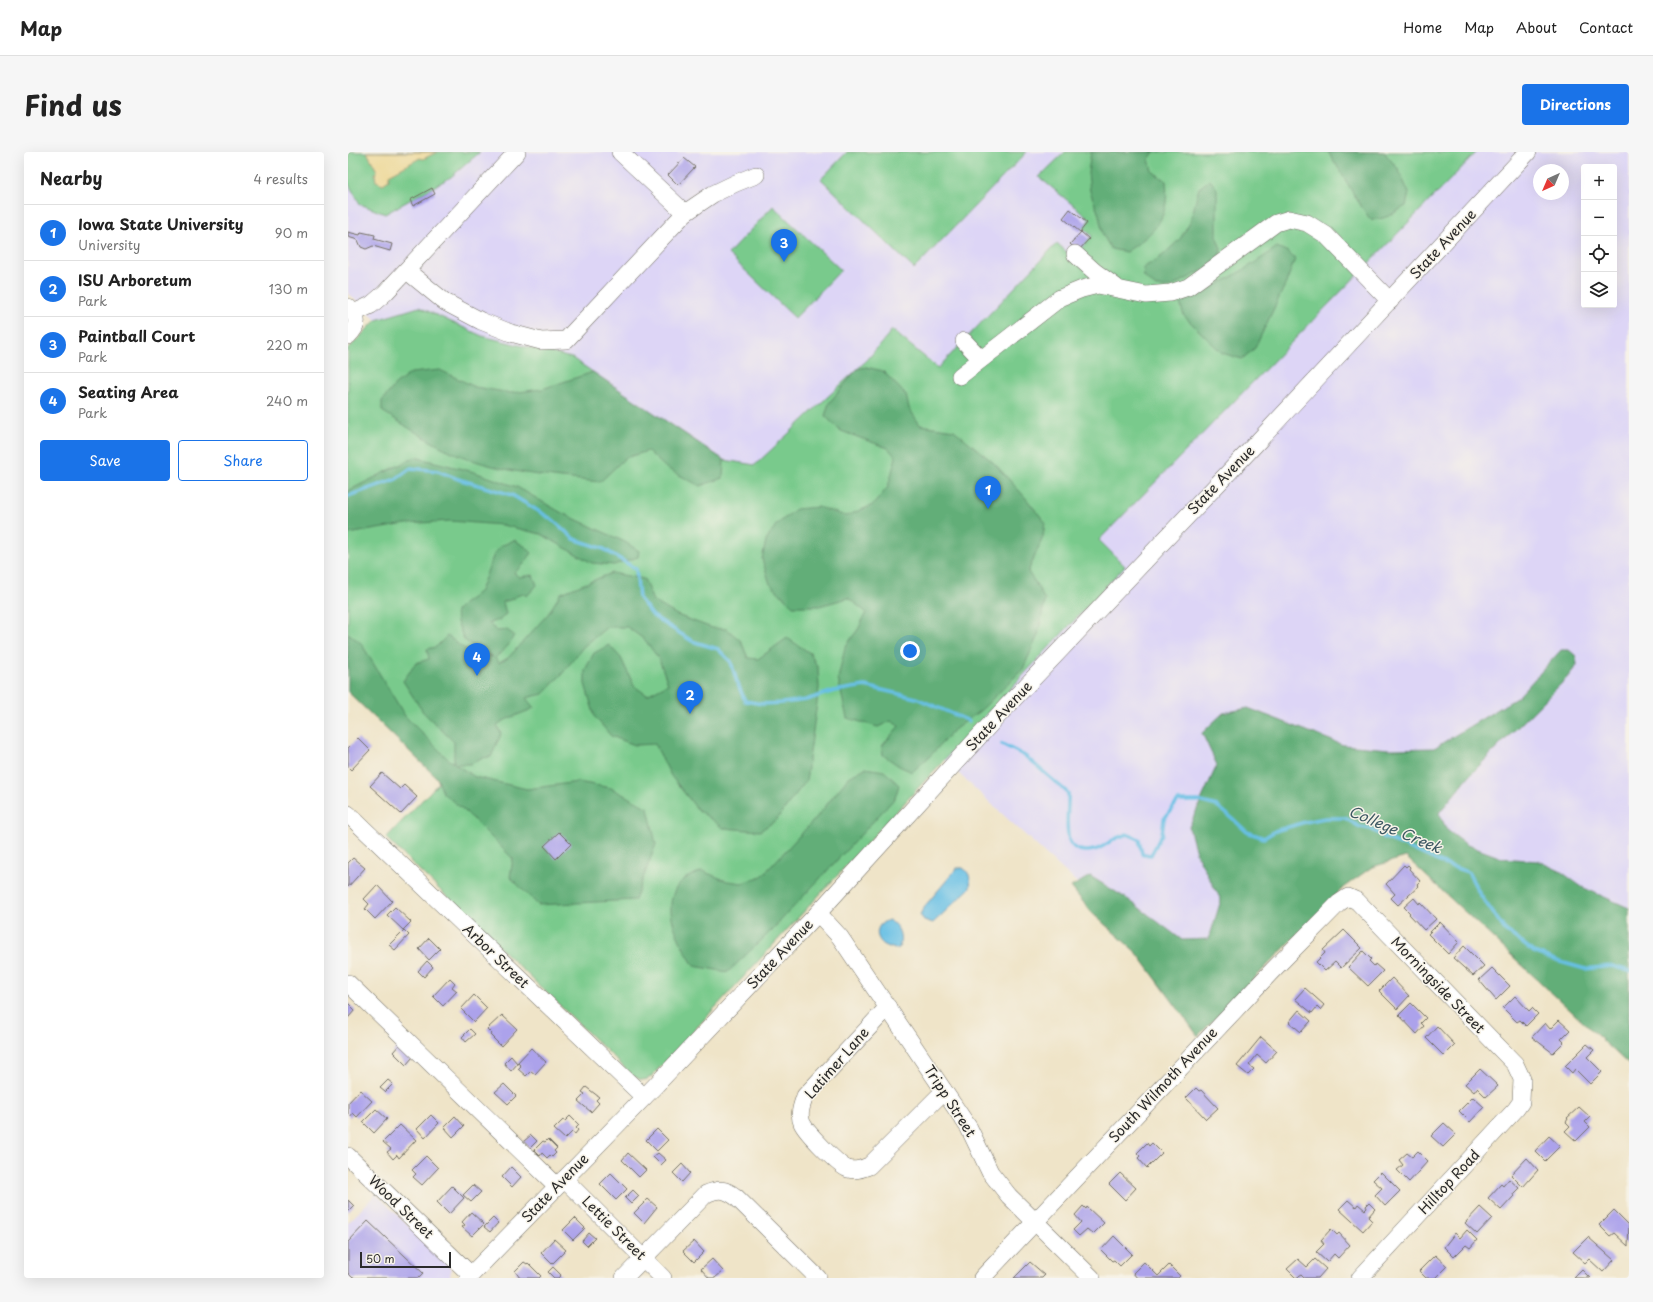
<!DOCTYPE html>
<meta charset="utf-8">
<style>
:root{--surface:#fff;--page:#f6f6f6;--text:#222;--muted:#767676;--line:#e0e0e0;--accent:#1a73e8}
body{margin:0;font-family:"Playpen Sans",sans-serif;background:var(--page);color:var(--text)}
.controls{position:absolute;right:12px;top:12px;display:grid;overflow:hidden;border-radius:4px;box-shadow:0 4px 16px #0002}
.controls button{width:36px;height:36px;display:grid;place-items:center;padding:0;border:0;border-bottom:1px solid var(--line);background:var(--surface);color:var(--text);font:20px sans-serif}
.compass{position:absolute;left:1185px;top:12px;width:36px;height:36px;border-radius:50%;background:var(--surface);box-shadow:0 4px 16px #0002;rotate:224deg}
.scale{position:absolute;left:12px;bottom:10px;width:91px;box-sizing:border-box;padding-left:4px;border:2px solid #2b2b2b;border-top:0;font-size:11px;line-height:14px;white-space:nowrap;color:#2b2b2b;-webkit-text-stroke:3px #f7f3e8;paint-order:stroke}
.you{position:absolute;left:562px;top:499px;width:14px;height:14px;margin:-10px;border:3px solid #fff;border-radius:50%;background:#1a73e8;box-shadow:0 0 0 6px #1a73e833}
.badge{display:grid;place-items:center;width:26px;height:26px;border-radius:50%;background:var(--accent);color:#fff;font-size:13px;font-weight:700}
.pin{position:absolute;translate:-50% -33px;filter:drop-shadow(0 1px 2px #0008)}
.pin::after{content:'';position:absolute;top:21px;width:14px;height:12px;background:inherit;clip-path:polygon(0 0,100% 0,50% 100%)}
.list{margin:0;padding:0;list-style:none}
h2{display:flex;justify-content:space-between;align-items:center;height:52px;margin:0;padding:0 16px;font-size:17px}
h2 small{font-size:13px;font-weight:400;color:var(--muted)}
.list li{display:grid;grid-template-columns:26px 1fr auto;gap:12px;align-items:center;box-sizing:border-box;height:56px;padding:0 16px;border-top:1px solid var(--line)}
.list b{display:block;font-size:15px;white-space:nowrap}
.list p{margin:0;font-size:13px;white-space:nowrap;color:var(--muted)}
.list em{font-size:13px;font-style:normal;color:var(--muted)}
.actions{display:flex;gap:8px;padding:12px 16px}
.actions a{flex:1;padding:9px 0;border:1px solid var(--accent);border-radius:4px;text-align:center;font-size:14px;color:var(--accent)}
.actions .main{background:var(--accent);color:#fff}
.icon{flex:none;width:22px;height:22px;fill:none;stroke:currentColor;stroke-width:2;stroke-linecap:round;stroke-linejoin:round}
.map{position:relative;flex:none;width:1281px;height:1126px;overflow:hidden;border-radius:4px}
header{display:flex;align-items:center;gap:24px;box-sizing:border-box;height:56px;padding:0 20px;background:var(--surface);border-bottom:1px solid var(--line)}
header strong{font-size:19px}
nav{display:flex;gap:22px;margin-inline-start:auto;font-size:14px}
.intro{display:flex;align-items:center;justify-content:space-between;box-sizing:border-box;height:96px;padding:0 24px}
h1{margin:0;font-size:28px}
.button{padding:10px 18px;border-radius:4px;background:var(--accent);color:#fff;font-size:14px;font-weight:700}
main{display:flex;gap:24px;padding:0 24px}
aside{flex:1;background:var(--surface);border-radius:4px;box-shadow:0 4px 16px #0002}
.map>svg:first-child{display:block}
.built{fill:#ddd5f6;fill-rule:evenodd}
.green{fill:#79ca8c;stroke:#527a5c}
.forest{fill:#62ae78;stroke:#466c52}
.sand{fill:#eeda9e;stroke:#8c8264}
.water{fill:#68c0e5;stroke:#4a7688}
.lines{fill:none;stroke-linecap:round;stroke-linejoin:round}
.stream{stroke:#68c0e5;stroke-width:3.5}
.building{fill:#aca2eb}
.minor-casing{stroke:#706c62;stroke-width:18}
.minor{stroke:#fff;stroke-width:17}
.labels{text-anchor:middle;stroke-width:3;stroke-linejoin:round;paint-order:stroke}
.street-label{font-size:14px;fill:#2b2b2b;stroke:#f7f3e8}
.water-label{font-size:15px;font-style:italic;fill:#3d5863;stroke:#f7f3e8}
</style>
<header>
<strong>Map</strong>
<nav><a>Home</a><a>Map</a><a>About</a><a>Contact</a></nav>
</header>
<div class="intro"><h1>Find us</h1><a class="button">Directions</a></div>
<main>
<aside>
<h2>Nearby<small>4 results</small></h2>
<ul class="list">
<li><span class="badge">1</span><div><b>Iowa State University</b><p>University</p></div><em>90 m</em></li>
<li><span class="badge">2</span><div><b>ISU Arboretum</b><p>Park</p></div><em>130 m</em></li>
<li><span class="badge">3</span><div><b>Paintball Court</b><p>Park</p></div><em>220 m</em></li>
<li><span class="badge">4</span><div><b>Seating Area</b><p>Park</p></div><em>240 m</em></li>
</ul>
<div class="actions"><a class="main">Save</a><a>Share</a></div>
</aside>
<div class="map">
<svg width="1281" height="1126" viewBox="0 0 1281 1126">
<rect width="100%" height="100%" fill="#f7f3e8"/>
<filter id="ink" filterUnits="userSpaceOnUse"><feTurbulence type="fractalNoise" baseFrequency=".025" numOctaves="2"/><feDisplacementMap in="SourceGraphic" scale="8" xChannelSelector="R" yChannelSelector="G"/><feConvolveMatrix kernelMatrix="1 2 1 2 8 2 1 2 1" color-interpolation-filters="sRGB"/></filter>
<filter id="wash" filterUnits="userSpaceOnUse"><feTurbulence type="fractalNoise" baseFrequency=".012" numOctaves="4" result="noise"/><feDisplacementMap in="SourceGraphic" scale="16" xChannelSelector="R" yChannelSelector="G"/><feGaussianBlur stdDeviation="0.9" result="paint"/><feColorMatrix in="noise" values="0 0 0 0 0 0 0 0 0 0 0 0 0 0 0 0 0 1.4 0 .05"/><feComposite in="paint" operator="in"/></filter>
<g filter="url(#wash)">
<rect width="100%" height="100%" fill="#efe4c8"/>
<g class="built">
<path d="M0,0H1281V901L1069,691L1037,692L869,860L596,608L304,924L299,928H293L38,686L103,618L0,197L28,168L0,141ZM1236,15H1266V153H1236ZM1191,18H1215V42H1191Z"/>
<path d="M28,1042L97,1110L103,1118L102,1126H0V1071Z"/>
</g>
<g class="green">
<path d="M0,0H132L103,25L37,62L12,52L0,31Z"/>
<path d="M499,0H679L566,117L473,27Z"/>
<path d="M717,0H1129L751,388L777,414L596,608L304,924C297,930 293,928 285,924L38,686L103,618L0,517V197L28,168L71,155L134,184L224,206L376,308L407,313L520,207L544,178L590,216L709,91L724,105L744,84L735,76L742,67L691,25Z"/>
<path d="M425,54L493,118L447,166L380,102Z"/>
</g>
<g class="forest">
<path d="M743,0H806L801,7L804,19L818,29C822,67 807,80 778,100L763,97L755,83L751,63L742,39L740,21Z"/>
<path d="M980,0H1036L1050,17L1061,41L1058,54C1045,61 1037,69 1022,67C1006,45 995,22 980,0Z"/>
<path d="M862,28L869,37V86L873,97L871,106L859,116L823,135H808L796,125L795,116L814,104L832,87L843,68L851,36Z"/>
<path d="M929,95L940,100L947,107L938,131L907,196L894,207L874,201L836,164L832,151C866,135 899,118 929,95Z"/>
<path d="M518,215L535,219L558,243L561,256L572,273L606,278L646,311L676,344L697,370L695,385L680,420L687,430L697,448L690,483L675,517L633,558L606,578L582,604L564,620L551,614L535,603L534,594L551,574L543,569L530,575L499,566L490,527L497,495L511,476L518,460L500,446L471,454H445L422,432L414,407L418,389L428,373L448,357L470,355L498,364L525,353L540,335L548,305L540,296L493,279L477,264L481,251L509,217Z"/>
<path d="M92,218L127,235L163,241L194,237L245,220L376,308L375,326L352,334L318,316L300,299L277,306L252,330C204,325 155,321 111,303C84,292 58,274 34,259V249L47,233L63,221Z"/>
<path d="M67,305L126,320L169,335L212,360L277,390L291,399L290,405L266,413L244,411L193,382L154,373L102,369L58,372L0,382V339Z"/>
<path d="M166,388L178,395L184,401L175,413L166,421L171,425L185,423L189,433L179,444L174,441L162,448L155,450L158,462L152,468L140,471L149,479L159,478L166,483L160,494L147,506L151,511L160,506L200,462L213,441L264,421L296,427L305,449L329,463L364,476L379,477L393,489L400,506L410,507L439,486L462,501L470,516L471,536L458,629L428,668L412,679L375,676L349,657L323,624L307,592L287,593L263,584L247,565L237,532V518L246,501L261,493L273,506L286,534L299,543L320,532L311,507L297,488L279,475H259L235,495L214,522L195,542L178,546L186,556C174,562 160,565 149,573L153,582L143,605L133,606L123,612H107L127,625L179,637L230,630L263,636L300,656L308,692L287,748L190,753L162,725L165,707L118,660L95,641L89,626L0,540V481L13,491L57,564L100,607L106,611V590L75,560L55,529L68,511L81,507L79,497L88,495L99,484C106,488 108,491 114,495C122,501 135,503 145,505L116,488L109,470L108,459L115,452L125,445L132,439L146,402L153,394Z"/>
<path d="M1213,498H1221L1228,504L1229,513L1218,527L1121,624L1091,661L1099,678L1119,693L1154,706L1190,709L1212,719L1234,735L1281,756V913L1058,705L1024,715L996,735L850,884L789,801L744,761L723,735L742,724L781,748L834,788L861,787L873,748L848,701L841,675L869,613L854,581L875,561L900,556L995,593L1042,597L1086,596L1170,545Z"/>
<path d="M517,616L536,619L551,633L547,646L423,779L380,820L346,814C332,791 309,752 334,729C339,724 348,722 354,719L379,729L394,731L414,724L467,667L501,625Z"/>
</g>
<path class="sand" d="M19,0H89L75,7L72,6L41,23V28L35,32L28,29L27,22L29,19Z"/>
<g class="water">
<path d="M609,716H615C622,721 623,727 622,736L585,771L576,768L572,763L576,755Z"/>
<path d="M541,768C551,774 555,784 551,796L547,797C544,796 538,794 535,792C525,783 529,771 541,768Z"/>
</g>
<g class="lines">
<g class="stream">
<path d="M0,344L48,327L63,316L90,319L110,327L164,343L205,368L226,387L256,397L288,417L291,446L305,464L344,489L370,497L383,510L389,530L397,549L415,552L434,551L458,548L486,539L517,534L568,546L621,569"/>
<path d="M654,592L677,604L720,641C722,662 708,706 746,698C753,697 759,691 765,688C769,685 775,684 779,682L791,687L794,702L803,703L814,682L816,667L830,649H850L869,654L884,666L899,680L916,686L927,679L957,670L977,666H997L1012,675L1023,677L1037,686L1050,691L1096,712L1120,720L1133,744L1157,778L1186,800L1209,809L1237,817L1264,814L1281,819"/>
</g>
</g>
<g id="blocks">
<g class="building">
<path d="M336,6L347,15L330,33L320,23Z"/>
<path d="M84,36L87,42L65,54L62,48Z"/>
<path d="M722,57L739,71L732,80L715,66Z"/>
<path d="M0,80L12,83L13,80L27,83L26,87L44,92L42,99L25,94L18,97L13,95L10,88L0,85Z"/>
<path d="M733,80L741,87L730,99L722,92Z"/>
<path d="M10,586L22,598L3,618L0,615V596Z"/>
<path d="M34,621L52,637L56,633L69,645L53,662L22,634Z"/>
<path d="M211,680L223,692L208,707L196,694Z"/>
<path d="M5,706L17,716L0,735V711Z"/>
<path d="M1056,713L1058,715L1060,713L1062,715L1061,717L1072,729L1069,732L1071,734L1050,753L1043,746L1047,742L1038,732Z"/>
<path d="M29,733L44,749L27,767L17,757L21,752L16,747Z"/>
<path d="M1066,746L1071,752L1072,750L1088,767L1076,778L1061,762L1062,761L1056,755Z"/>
<path d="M47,755L63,770L55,778L39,763Z"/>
<path d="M1092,770L1111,790L1100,802L1080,782Z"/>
<path d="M56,778L61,783L47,798L41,793Z"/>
<path d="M996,778L1014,796L993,816L987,810L977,819L968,810L977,801L975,798Z"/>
<path d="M81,786L92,797L81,808L71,797Z"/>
<path d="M1116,794L1136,814L1125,824L1105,806Z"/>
<path d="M1015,799L1023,807L1021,809L1026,814L1027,812L1035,819L1020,834L1000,815Z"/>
<path d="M79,809L85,815L76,825L70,819Z"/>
<path d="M1144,816L1162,834L1148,848L1131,828Z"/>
<path d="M102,826L107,831L104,835L109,839L95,854L85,844Z"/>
<path d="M1044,826L1061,844L1049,857L1031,839Z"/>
<path d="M957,836L976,853L972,858L969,855L964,861L947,847Z"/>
<path d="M126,843L139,856L126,870L113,857Z"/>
<path d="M1167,844L1181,859L1184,856L1190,862L1178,874L1172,868L1169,870L1155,856Z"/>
<path d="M0,851L7,858L0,866Z"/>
<path d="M1063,851L1078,866L1073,871L1076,874L1069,882L1051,863Z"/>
<path d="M951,858L963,869L953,880L941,870Z"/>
<path d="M154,863L169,877L153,894L142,883L144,882L139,877Z"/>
<path d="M1211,868L1222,878L1213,887L1216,890L1205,901L1184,885L1197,871L1202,877Z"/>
<path d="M1089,874L1107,893L1096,904L1078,886Z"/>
<path d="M122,877L127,882L118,890L114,885Z"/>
<path d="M913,885L929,899L918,911L909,903L901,913L906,917L900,923L889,914Z"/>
<path d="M52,892L65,905L58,913L45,900Z"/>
<path d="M1239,892L1246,898L1239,905L1254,920L1242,932L1227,917L1224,921L1217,914Z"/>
<path d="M183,896L198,910L187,922L183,919L178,924L170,917L173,914L170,911L163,919L156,911L163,904L169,911Z"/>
<path d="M1132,917L1150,934L1138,945L1129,936L1126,940L1117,932Z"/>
<path d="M40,928L45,932L37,940L32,936Z"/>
<path d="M156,932L168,944L160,952L147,940Z"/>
<path d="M238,935L251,945L248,948L251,951L243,960L230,949L237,942L234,940Z"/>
<path d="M848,936L851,939L853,938L870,956L858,967L838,946Z"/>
<path d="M12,938L24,949L9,965L5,961L2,965L0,963V951Z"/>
<path d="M1125,945L1136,955L1122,970L1111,959Z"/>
<path d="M1231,955L1242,965L1237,970L1242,975L1228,989L1217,979L1222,974L1218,970L1220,967L1219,966Z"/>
<path d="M28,957L39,967L26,981L15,970Z"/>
<path d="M83,963L91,971L77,986L69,977Z"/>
<path d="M107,964L116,974L105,985L96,975Z"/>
<path d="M222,964L231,973L228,976L230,978L227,982L224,980L217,987L206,977L215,968L217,969Z"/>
<path d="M1096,971L1108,982L1095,995L1083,984Z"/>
<path d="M52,973L68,988L51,1006L49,1003L45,1007L39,1000L43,997L35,990Z"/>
<path d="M309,977L320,988L309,999L298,988Z"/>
<path d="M183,983L189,989L182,996L175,990Z"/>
<path d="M1201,984L1212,994L1197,1009L1187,999Z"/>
<path d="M200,987L209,996L206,999L208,1001L204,1005L202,1003L199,1006L194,1001L192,1004L186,998L195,989L197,990Z"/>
<path d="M799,991L801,994L804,991L814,1001L799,1016L790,1006L792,1004L789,1001Z"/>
<path d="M1070,999L1080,1009L1061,1030L1049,1018L1055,1013L1051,1008L1059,1001L1064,1005Z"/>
<path d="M280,1001L298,1018L291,1025L274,1008Z"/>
<path d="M310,1001L318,1008L313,1013L305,1005Z"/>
<path d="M78,1004L90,1016L74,1033L65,1025L68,1022L64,1018Z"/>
<path d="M1179,1006L1190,1018L1175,1035L1163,1023Z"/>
<path d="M334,1012L342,1021L334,1030L325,1021Z"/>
<path d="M163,1015L173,1025L164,1035L154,1025Z"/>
<path d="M1033,1020L1052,1039L1037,1054L1027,1043L1034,1036L1025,1028Z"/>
<path d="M263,1021L279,1037L268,1048L252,1032Z"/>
<path d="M772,1021L788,1036L777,1048L761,1032Z"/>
<path d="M1161,1027L1171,1036L1165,1042L1166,1044L1153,1058L1140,1046L1153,1032L1155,1034Z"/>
<path d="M125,1033L133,1040L123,1050L115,1043Z"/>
<path d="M104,1034L116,1046L101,1062L89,1050Z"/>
<path d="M285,1038L291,1044L283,1052L277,1046Z"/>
<path d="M300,1047L309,1055L296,1071L286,1061Z"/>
<path d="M0,1048L6,1054L0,1060Z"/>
<path d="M1000,1048L1008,1055L1010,1052L1017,1058L1019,1056L1018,1054L1021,1051L1027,1057L1020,1065L1024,1069L1015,1079L991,1057Z"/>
<path d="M735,1054L738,1057L739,1055L756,1071L745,1082L739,1077L731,1084L725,1078L733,1070L727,1063Z"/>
<path d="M1132,1055L1144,1066L1129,1082L1117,1071Z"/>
<path d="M1266,1058L1281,1073L1280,1094L1266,1081L1262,1084L1251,1073Z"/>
<path d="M123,1060L136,1072L124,1084L114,1075L117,1073L114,1070Z"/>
<path d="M145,1066L150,1071L142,1080L136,1075Z"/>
<path d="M227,1066L237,1076L225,1088L215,1078Z"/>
<path d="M20,1069L75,1121L70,1126H5L0,1121V1090Z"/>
<path d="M983,1077L989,1083L991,1081L1002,1093L990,1106L986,1102L979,1110L968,1100L976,1092L973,1088Z"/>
<path d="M1119,1078L1129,1088L1122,1096L1118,1093L1106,1105L1096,1095L1107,1081L1112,1086Z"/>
<path d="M241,1081L247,1086L239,1094L234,1089Z"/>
<path d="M766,1084L784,1102L772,1114L766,1108L764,1109L753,1098Z"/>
<path d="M1240,1085L1266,1108L1255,1120L1241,1107L1237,1111L1225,1100Z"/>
<path d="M206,1087L218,1098L204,1112L193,1101Z"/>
<path d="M346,1089L356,1100L346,1110L335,1099Z"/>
<path d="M1087,1103L1099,1114L1087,1126H1078L1071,1119Z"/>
<path d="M364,1107L375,1119L367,1126H361L353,1117Z"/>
<path d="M950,1107L959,1115L967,1107L978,1117L970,1126H956L953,1123L948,1126L939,1117Z"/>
<path d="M176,1110L179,1112L180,1111L193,1124L191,1126H172L167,1119Z"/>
<path d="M682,1110L697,1123L694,1126H666Z"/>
<path d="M796,1110L810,1124L821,1113L832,1124L830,1126H789L785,1121Z"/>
<path d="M205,1115L213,1123L210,1126H206L200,1120Z"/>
<path d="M1234,1118L1242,1126H1226Z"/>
</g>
</g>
</g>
<g filter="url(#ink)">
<use href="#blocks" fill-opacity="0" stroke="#706c62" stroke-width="1"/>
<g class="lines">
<g class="minor-casing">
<g id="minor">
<path d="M272,0L337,61"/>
<path d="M727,102L746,119L768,135"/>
<path d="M59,119L97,150L133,169L163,181L193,189L218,188L337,61L365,42L388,31L408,23"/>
<path d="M0,155C11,166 11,173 0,184"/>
<path d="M6,161L23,153L37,141L169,0"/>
<path d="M616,189L633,207"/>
<path d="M612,224L712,146L734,137L750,133L798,143L822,141L840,135L928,71L941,67L959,71L978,83L1042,149"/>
<path d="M0,662L296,945"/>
<path d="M470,761L492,785L621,976L642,1020L661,1044L744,1126"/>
<path d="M0,831L209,1034"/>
<path d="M540,855L457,944C454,953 450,962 454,971C458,980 491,1014 500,1017C508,1019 513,1017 521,1014L596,939"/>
<path d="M0,1004L123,1123"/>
<path d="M216,1027L315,1126"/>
<path d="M120,1126L307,934L470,761L658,555L902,298L1180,0"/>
<path d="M276,1126L358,1042C371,1036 377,1037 388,1045L470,1126"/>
<path d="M634,1126L922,821L991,751L1000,745L1009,749L1167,912L1174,927L1173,950L1168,957L1012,1126"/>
</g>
</g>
<use href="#minor" class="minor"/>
</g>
</g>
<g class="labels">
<g class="street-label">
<text transform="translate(1095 92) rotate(-47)" y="5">State Avenue</text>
<text transform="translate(873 328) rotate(-46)" y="5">State Avenue</text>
<text transform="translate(651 564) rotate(-47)" y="5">State Avenue</text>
<text transform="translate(432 802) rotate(-47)" y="5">State Avenue</text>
<text transform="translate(148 804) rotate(44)" y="5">Arbor Street</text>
<text transform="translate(1090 833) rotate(46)" y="5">Morningside Street</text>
<text transform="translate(489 911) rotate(-49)" y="5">Latimer Lane</text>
<text transform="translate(815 933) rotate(-47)" y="5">South Wilmoth Avenue</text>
<text transform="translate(602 949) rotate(57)" y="5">Tripp Street</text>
<text transform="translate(1101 1030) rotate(-47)" y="5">Hilltop Road</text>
<text transform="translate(207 1036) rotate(-46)" y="5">State Avenue</text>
<text transform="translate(53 1055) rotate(44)" y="5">Wood Street</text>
<text transform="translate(266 1076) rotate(45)" y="5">Lettie Street</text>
</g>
<g class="water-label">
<text transform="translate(1047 678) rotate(23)" y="5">College Creek</text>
</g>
</g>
</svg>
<div class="controls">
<button>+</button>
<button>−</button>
<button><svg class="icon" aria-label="locate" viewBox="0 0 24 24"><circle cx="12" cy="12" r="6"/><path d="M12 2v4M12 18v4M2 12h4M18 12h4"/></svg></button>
<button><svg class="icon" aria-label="layers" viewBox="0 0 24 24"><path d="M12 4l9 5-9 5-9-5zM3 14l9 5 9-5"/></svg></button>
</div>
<svg class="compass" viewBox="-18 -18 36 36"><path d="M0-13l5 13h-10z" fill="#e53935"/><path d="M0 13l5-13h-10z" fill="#767676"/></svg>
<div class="scale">50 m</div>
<div class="you"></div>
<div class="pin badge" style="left:640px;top:357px">1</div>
<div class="pin badge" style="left:342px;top:562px">2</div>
<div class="pin badge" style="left:436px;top:110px">3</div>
<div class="pin badge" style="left:129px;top:524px">4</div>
</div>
</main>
